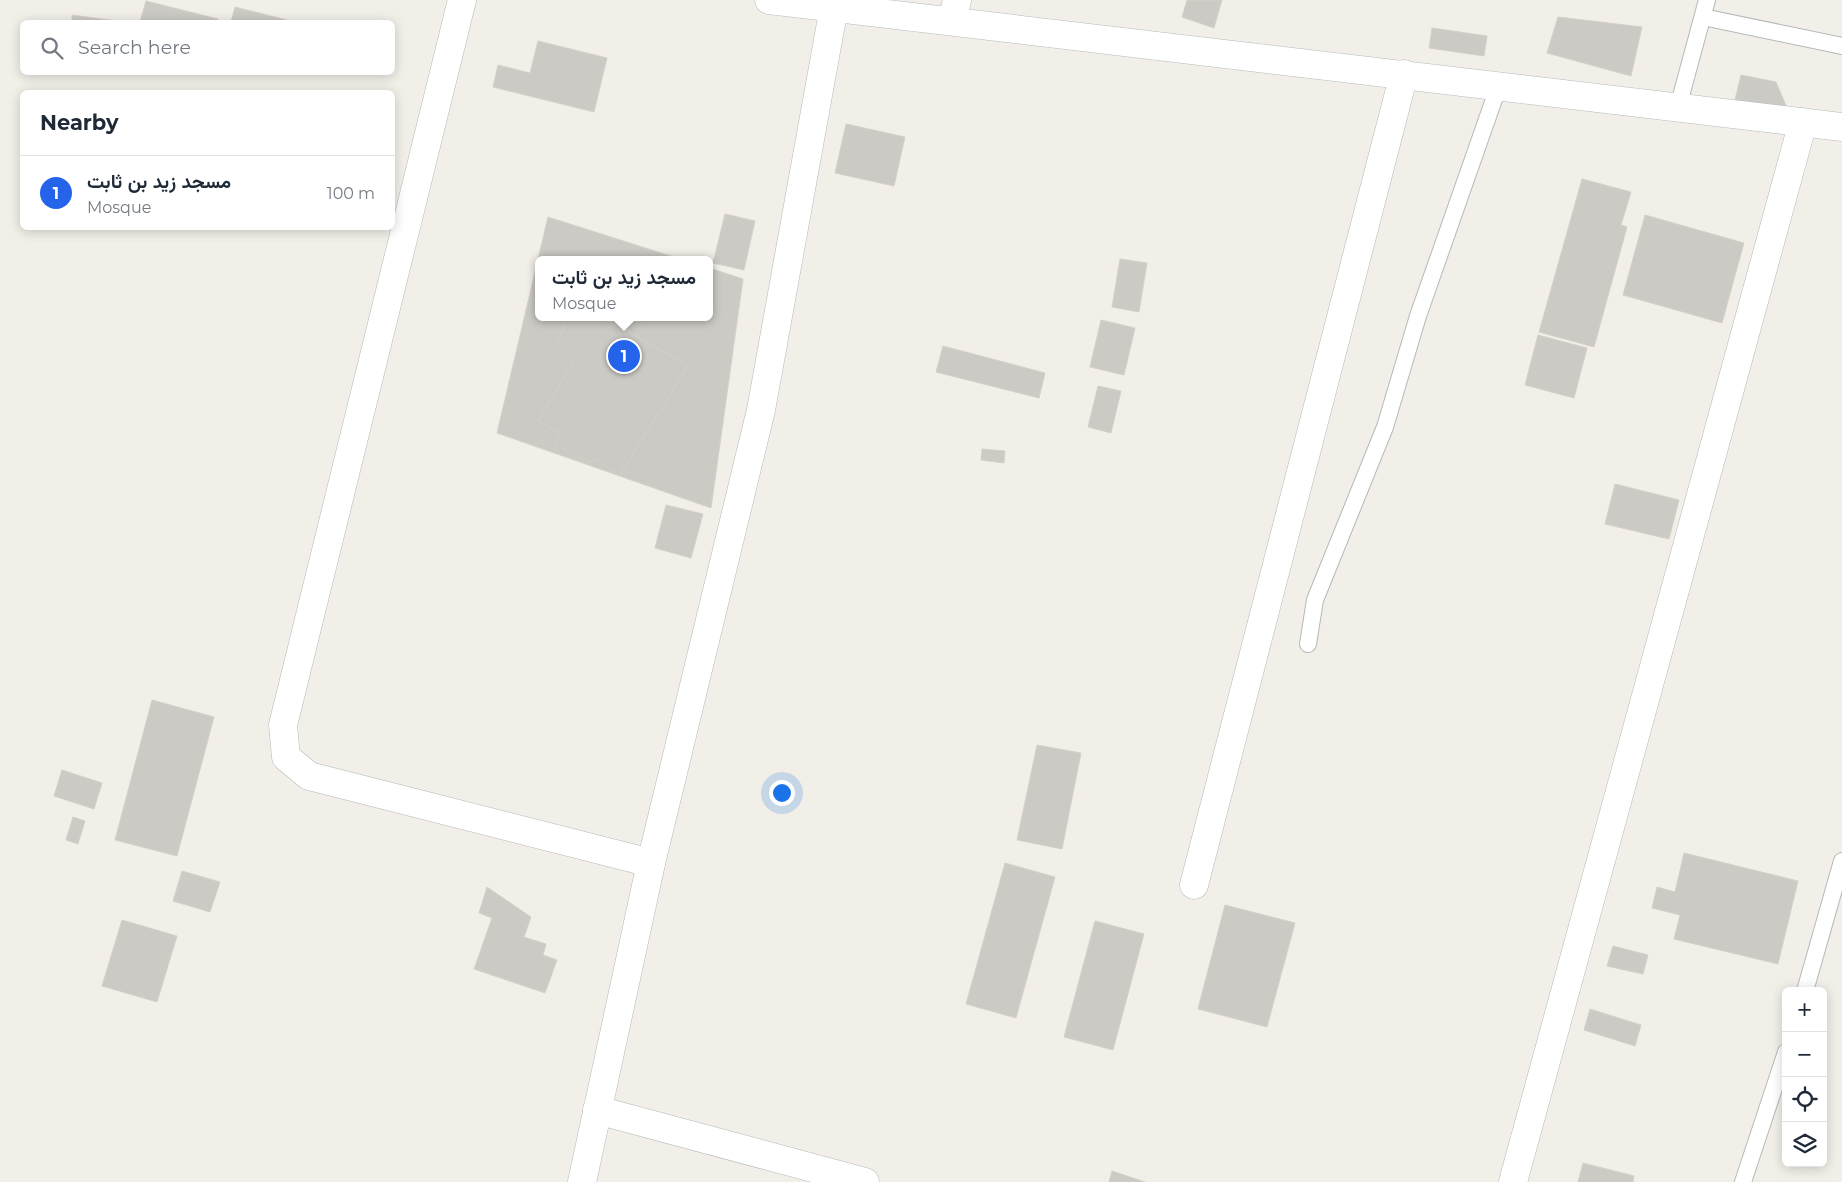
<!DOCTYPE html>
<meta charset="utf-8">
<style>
:root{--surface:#fff;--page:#f6f6f7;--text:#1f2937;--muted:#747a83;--line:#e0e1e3;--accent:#2563eb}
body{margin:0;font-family:Montserrat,Vazirmatn,sans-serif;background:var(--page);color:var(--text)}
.controls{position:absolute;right:15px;bottom:15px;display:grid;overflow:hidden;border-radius:8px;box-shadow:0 2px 12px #0003}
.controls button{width:45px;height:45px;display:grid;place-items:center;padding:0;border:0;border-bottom:1px solid var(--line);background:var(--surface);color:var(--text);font:25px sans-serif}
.you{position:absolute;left:781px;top:792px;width:18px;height:18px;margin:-12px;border:4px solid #fff;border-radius:50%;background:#1a73e8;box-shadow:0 0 0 8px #1a73e833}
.badge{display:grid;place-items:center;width:32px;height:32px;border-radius:50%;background:var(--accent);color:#fff;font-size:16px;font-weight:700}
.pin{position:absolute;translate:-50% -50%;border:2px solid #fff;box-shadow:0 1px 5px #0006}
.popup{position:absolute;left:535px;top:256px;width:178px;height:65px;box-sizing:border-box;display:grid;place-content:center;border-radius:8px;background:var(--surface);filter:drop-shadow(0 1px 4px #0005);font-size:16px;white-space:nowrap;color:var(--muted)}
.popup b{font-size:19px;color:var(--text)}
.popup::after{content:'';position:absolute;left:50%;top:100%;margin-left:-10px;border:10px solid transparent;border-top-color:var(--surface)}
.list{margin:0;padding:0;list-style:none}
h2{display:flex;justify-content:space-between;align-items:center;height:65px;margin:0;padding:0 20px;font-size:21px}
h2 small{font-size:16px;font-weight:400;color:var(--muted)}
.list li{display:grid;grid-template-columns:32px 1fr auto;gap:15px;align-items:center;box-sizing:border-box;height:75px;padding:0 20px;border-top:1px solid var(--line)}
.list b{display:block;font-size:19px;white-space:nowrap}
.list p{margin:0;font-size:16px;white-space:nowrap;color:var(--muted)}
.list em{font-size:16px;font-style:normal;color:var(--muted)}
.icon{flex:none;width:28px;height:28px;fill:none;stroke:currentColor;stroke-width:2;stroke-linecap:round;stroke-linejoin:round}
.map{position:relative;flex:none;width:1842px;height:1182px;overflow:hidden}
.search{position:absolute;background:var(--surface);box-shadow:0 2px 12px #0003;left:20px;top:20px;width:375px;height:55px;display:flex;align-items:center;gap:12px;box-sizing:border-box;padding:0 18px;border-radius:8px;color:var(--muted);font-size:19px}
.panel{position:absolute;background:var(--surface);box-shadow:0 2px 12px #0003;left:20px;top:90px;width:375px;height:140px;border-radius:8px}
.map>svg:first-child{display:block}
.building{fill:#cccac5;stroke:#d6d1c6}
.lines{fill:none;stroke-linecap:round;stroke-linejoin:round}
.service-casing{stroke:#b5b8bc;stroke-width:18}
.minor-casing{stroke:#b5b8bc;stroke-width:29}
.tertiary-casing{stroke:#b5b8bc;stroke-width:29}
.secondary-casing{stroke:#b6babf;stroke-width:29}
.service{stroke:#fff;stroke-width:16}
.minor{stroke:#fff;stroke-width:28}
.tertiary{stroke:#fff;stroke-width:28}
.secondary{stroke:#fff;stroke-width:28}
</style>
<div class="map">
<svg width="1842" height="1182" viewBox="0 0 1842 1182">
<rect width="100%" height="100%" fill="#f1efe8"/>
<g class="building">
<path d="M1187,0H1222L1214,28L1182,17Z"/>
<path d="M146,1L218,19L217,22H140Z"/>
<path d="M235,7L287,20L286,22H231Z"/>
<path d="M72,15L124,22H72Z"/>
<path d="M1558,17L1642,27L1631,76L1547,53Z"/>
<path d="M1432,28L1487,36L1484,56L1429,48Z"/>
<path d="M538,41L607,58L594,112L493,87L498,65L530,73Z"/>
<path d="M1741,75L1776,82L1787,108L1734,104Z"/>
<path d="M846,124L905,137L894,186L835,173Z"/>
<path d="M1582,179L1631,192L1621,225L1627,227L1594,347L1539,332Z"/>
<path d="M725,214L755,221L744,270L713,263Z"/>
<path d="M1645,215L1744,243L1722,323L1623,295Z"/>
<path d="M548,217L683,260H539V317H709V268L743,279L711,508L497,433Z"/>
<path d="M1120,259L1147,263L1139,312L1112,307Z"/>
<path d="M568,317H603L688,366L619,476L596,459L592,463L554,443L561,434L538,421L573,363L557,345Z"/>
<path d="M1101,320L1135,328L1124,375L1090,367Z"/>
<path d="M1538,335L1587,348L1574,398L1525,385Z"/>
<path d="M943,346L1045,373L1039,398L936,372Z"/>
<path d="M1098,386L1121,391L1111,433L1088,427Z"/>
<path d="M982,449L1005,451L1004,463L981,460Z"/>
<path d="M1615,484L1679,500L1669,539L1605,524Z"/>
<path d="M666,505L703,514L691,558L655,548Z"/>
<path d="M152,700L214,717L177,856L115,840Z"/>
<path d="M1037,745L1081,753L1062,849L1017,840Z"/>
<path d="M62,770L102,783L94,809L54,796Z"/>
<path d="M73,817L85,821L78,844L66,840Z"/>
<path d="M1684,853L1798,881L1778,964L1674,939L1680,915L1652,908L1657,887L1675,892Z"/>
<path d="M1005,863L1055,877L1016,1018L966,1004Z"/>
<path d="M182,871L220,882L210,912L173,901Z"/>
<path d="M487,887L531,917L524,937L546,944L543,955L557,960L545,993L474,969L492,918L479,913Z"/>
<path d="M1225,905L1295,923L1267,1027L1198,1009Z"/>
<path d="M122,920L177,936L157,1002L102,986Z"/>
<path d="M1095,921L1144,934L1113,1050L1064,1037Z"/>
<path d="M1613,946L1648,955L1643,974L1607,966Z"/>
<path d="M1590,1009L1641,1025L1635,1046L1584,1030Z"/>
<path d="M1583,1163L1634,1176L1633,1182H1578Z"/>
<path d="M1112,1171L1145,1182H1109Z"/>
</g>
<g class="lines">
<g class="service-casing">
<g id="service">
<path d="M1703,17L1842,46"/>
<path d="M1678,107L1707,0"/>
<path d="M1308,644L1315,600L1385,427L1418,316L1499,85"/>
<path d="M1805,991L1842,861"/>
<path d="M1743,1182L1786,1052"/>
</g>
</g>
<g class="minor-casing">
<g id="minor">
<path d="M462,0L283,725L286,757L309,776L651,863"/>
<path d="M1194,885L1404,74"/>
<path d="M597,1110L865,1182"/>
<path d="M582,1182L651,863L761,410L834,7"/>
<path d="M1513,1182L1803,122"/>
</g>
</g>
<g class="tertiary-casing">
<path id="tertiary" d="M952,21L957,0"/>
</g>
<g class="secondary-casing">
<path id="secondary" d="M769,0L1842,127"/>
</g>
<use href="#service" class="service"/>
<use href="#minor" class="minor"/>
<use href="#tertiary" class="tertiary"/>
<use href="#secondary" class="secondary"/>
</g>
</svg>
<div class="controls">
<button>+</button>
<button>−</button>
<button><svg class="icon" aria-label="locate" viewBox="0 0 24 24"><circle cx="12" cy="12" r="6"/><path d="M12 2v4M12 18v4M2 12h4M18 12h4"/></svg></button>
<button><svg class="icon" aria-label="layers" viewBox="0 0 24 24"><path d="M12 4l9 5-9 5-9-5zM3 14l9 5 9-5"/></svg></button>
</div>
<div class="you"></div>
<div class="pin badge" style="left:624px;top:356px">1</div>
<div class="popup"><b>مسجد زيد بن ثابت</b>Mosque</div>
<div class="search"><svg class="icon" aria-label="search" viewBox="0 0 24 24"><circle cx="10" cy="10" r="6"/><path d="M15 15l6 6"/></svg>Search here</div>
<section class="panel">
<h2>Nearby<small></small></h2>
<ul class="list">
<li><span class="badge">1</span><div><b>مسجد زيد بن ثابت</b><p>Mosque</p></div><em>100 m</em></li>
</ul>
</section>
</div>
